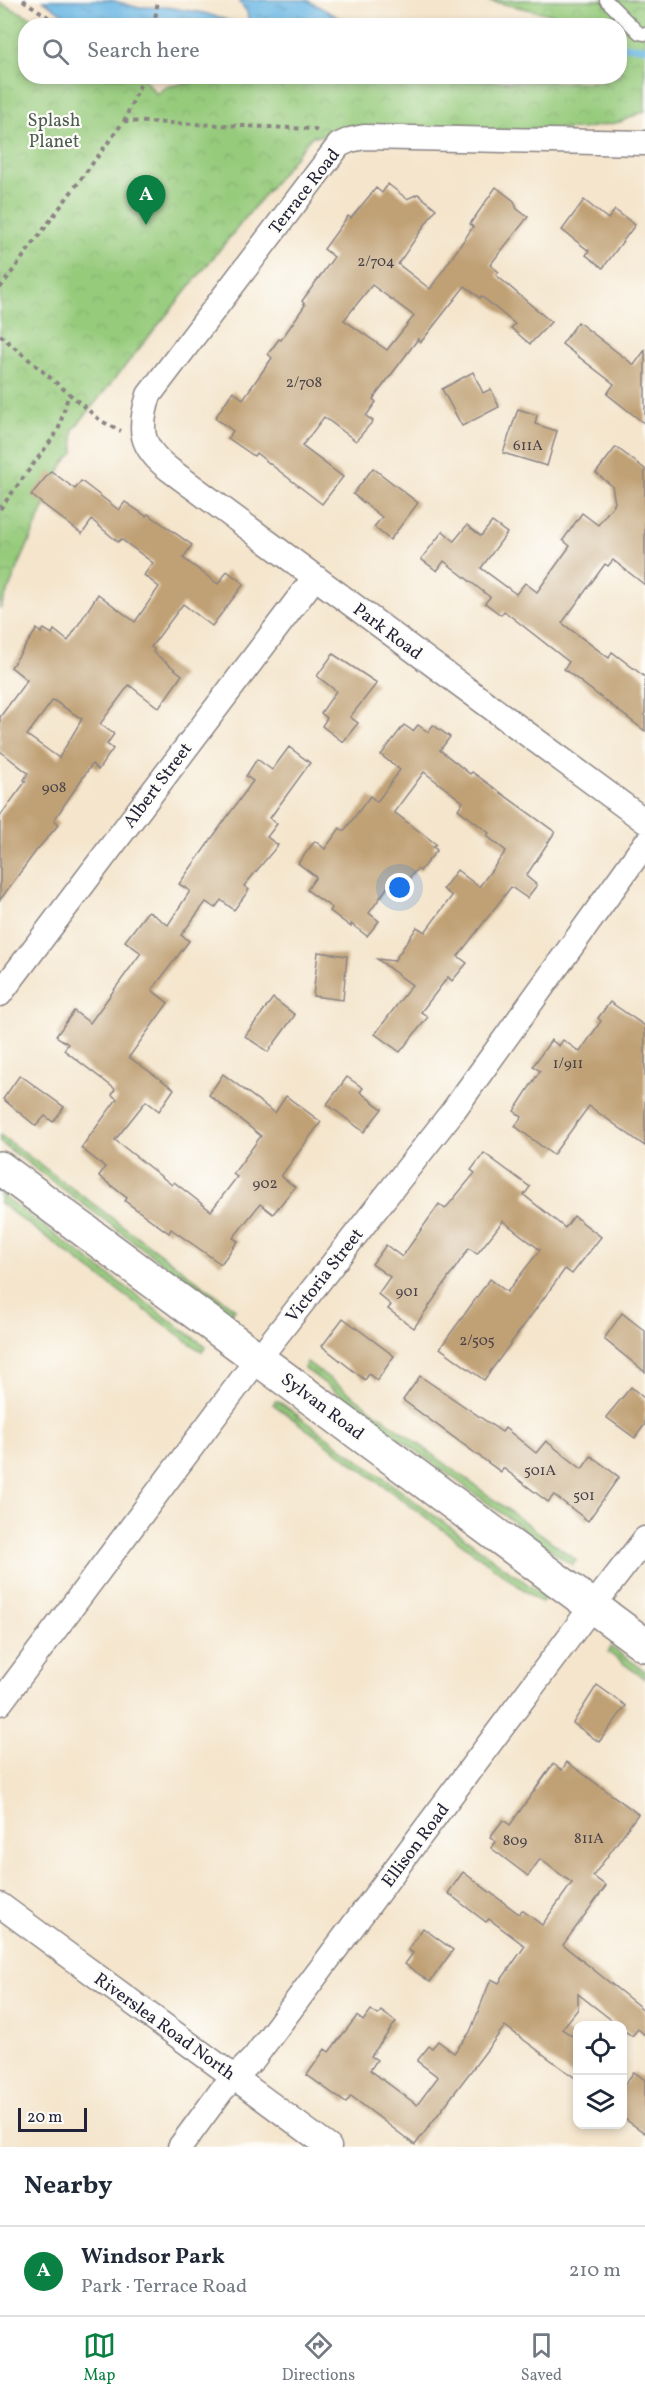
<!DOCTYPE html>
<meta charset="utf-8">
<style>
:root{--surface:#fff;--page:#f6f6f7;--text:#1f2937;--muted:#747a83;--line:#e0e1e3;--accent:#0b8043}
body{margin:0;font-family:Vollkorn,serif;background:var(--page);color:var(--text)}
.controls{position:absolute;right:18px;bottom:18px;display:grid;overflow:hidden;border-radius:12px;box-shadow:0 3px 9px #0003}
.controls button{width:54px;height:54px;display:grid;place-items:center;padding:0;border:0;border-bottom:2px solid var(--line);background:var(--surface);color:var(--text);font:30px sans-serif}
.scale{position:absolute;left:18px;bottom:15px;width:69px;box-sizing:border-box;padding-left:6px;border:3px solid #22223b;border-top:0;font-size:16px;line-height:21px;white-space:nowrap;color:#22223b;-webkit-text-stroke:4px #fdfcf7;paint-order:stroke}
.you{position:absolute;left:400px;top:888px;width:21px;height:21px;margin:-15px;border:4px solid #fff;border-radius:50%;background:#1a73e8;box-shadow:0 0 0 9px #1a73e833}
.badge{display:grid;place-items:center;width:39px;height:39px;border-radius:50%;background:var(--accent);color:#fff;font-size:20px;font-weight:700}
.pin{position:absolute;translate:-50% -50px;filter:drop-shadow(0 2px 3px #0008)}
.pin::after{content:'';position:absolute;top:32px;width:21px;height:18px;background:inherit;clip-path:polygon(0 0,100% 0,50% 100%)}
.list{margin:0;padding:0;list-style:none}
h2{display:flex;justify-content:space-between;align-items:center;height:78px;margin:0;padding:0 24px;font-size:26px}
h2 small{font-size:20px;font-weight:400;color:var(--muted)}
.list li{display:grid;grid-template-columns:39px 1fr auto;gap:18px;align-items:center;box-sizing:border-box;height:90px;padding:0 24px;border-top:2px solid var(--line)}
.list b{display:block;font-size:22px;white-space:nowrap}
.list p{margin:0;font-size:20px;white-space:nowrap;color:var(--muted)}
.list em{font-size:20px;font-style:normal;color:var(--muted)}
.icon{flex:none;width:33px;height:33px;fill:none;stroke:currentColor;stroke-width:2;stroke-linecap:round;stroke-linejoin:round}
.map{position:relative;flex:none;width:645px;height:2147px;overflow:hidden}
.search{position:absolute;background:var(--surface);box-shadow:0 3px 9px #0003;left:18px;right:18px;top:18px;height:66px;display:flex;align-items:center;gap:15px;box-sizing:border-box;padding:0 21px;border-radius:24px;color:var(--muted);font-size:22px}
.sheet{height:168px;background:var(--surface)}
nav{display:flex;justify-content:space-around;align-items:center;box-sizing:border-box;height:84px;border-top:2px solid var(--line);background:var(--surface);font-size:16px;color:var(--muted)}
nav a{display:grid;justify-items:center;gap:3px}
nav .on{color:var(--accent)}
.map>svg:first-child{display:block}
.grass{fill:url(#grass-tufts);stroke:#5c765c;stroke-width:1.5}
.park{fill:url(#park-crowns);stroke:#5c765c;stroke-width:1.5}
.water{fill:url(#water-ripples);stroke:#466c90;stroke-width:1.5}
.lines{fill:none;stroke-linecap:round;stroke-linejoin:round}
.stream{stroke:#6ab7e4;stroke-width:7}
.building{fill:#c0a074;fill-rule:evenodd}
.lane-casing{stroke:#8b8484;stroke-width:15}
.street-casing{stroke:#8b8484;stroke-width:27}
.secondary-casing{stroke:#8b8484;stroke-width:36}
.path{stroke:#8b8484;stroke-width:4;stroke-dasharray:4.5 4.5;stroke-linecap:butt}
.lane{stroke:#fff;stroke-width:12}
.street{stroke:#fff;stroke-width:24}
.secondary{stroke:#fff;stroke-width:33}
.labels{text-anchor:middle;stroke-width:4.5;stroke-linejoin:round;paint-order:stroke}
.number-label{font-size:15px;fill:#4a4249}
.park-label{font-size:18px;fill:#4b5d52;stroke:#fdfcf7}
.street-label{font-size:18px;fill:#22223b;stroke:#fdfcf7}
</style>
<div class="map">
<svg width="645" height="2147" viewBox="0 0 645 2147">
<defs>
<pattern id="grass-tufts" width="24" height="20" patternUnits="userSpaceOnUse" patternTransform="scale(1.5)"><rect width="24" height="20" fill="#96cb7c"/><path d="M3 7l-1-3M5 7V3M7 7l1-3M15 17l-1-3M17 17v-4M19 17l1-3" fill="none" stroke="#81ae6c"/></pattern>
<pattern id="park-crowns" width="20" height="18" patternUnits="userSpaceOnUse" patternTransform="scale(1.5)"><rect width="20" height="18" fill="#96cb7c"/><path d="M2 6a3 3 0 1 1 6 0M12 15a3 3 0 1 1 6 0" fill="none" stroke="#81ae6c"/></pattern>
<pattern id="water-ripples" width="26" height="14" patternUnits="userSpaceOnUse" patternTransform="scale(1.5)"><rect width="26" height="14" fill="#6ab7e4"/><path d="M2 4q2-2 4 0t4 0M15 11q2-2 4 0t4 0" fill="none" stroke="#5794ba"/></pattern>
</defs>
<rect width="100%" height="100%" fill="#fdfcf7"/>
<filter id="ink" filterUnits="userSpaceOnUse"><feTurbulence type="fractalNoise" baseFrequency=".0167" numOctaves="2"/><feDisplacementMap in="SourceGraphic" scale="12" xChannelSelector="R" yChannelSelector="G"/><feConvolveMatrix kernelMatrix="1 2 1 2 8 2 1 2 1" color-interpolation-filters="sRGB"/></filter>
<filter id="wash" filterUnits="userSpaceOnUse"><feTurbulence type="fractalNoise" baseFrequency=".008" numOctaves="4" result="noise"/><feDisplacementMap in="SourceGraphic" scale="24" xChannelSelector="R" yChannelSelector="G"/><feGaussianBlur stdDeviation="1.35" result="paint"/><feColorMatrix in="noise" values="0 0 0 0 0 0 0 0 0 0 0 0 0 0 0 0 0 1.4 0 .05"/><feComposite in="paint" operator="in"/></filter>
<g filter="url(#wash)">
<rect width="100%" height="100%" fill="#f4e5cc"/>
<g class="grass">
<path d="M0,1135L235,1309L231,1314L0,1142Z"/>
<path d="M0,1194L206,1347L202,1352L0,1203Z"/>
<path d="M307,1362L576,1560L572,1565L304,1368Z"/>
<path d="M275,1401H278L545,1597L542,1603L273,1404Z"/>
<path d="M611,1647L645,1671V1679L608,1652Z"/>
</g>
<path class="park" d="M485,0H645V111L620,122L582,129L312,136L73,430L74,453L63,464L0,609V3L47,25L26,26V76L142,77L157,94L165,87L203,80L604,82V77L620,76V26L601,25Z"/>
<g class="water">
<path d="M43,0H111L136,7H166L204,13L243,25H78Z"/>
<path d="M238,0H307L352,25H249L247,12Z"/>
</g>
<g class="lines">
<path class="stream" d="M620,46L645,48"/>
</g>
<g id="blocks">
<g class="building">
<path d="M388,184L407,199L418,194L436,209L398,264L430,289L473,227L470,224L496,187L514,201L517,209L528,217L490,265L499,272L496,275L551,322L530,344L511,328L515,324L481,296L480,298L465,286L421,342L418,339L373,399L376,402L366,416L373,421L356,441L324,417L302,446L343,477L322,504L256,453L254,456L228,438L233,431L215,418L233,391L243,399L272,358L268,354L279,339L281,340L305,305L302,301L334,257L324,249L348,216L351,218L376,188L382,193ZM372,285L414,316L387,350L344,320Z"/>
<path d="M584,200L608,219L615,210L635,225L603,268L586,255L589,251L562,230Z"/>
<path d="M578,322L634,365L645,350V424L607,394L614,384L562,344Z"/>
<path d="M473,372L483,393L491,389L499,407L462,426L442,389Z"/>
<path d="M518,409L537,415L535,424L557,431L547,466L503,453Z"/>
<path d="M616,447L645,469V585L613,560L608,566L605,564L562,623L609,658L612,652L645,677V731L564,669L569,662L504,611L501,615L485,603L490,597L444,561L437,571L421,559L443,531L454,541L467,525L481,536L492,522L507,533L481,568L516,594L525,583L537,592L570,546L563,540L582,513L598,525L615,503L612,486L596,473Z"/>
<path d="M373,468L418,503L390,540L374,527L382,517L353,494Z"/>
<path d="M51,471L75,489L81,481L119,510L125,502L146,516L148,514L192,545L183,558L218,584L227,571L244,584L212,626L183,604L151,647L154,649L153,652L182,675L159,708L129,685L100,724L114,734L107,744L113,749L98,770L92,764L54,820L59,824L36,851L0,900V816L26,781L24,780L28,773L0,751V717L27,680L11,667L37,629L41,633L44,629L52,634L54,630L68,641L98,594L135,622L159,587L144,575L153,563L121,539L118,542L92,520L82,534L31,495ZM53,700L82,719L59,758L27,735Z"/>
<path d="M333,654L377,683L350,717L358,723L343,742L322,726L327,718L321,713L336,691L317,676Z"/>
<path d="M404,725L413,731L418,725L428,732L433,725L450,737L440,750L470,774L472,772L555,832L526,876L537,885L527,898L511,887L458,956L467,963L452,981L448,977L421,1012L428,1017L400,1052L375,1034L412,985L377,959L394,961L417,927L425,932L452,896L443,889L457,870L479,887L506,851L487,836L489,833L458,809L463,802L424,772L394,812L436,844L433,847L437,850L420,871L417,869L403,886L394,878L369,913L379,921L367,936L351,924V927L330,911L332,908L307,890L316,877L298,863L315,841L325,849L340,828L344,831L370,796L377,802L400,770L381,755Z"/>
<path d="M289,747L310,763L270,818L277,824L267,837L278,845L244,886L249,890L234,910L221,900L215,908L206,902L181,935L189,941L152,990L168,1003L129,1057L174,1089L159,1111L146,1101L115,1140L172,1185L174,1182L211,1211L237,1177L233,1174L261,1136L209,1095L223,1074L275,1113L286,1096L321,1122L281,1176L295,1187L273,1214L260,1204L233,1238L238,1241L221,1264L171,1229L169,1233L125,1201L127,1198L99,1176L105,1167L81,1148L117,1099L112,1095L115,1089L64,1050L68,1044L56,1036L74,1011L90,1023L141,953L125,941L148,911L168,925L190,891L179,884L253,781L246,776L257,759L272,770Z"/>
<path d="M318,952L347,956L343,1000L313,996Z"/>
<path d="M273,998L295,1015L268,1052L245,1036Z"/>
<path d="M610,1002L645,1026V1146L589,1106L553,1155L515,1126L522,1117L514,1111L540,1071L533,1066L551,1040L559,1046L563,1040L580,1052L601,1021L598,1018Z"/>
<path d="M20,1075L64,1107L53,1122L45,1116L36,1126L3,1099Z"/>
<path d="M347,1077L363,1088L360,1092L382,1109L364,1132L327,1104Z"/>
<path d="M484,1153L530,1187L524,1195L565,1228L574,1216L601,1237L572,1274L565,1269L484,1380L440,1348L490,1279L507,1292L540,1250L503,1221L477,1254L469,1248L414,1328L388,1309L391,1305L378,1294L390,1277L372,1264L386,1245L402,1257L439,1204L445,1209L475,1173L471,1170Z"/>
<path d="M622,1313L645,1331V1372L604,1339Z"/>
<path d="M343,1318L394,1356L377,1381L369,1374L365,1380L322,1346Z"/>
<path d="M420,1376L502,1432L505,1428L536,1453L546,1441L582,1469L591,1456L619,1477L588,1521L554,1495L548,1502L503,1468L501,1472L403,1400Z"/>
<path d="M631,1387L645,1399V1424L635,1438L606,1417Z"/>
<path d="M597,1685L626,1706L599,1742L573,1723Z"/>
<path d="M567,1762L638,1814L593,1876L606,1886L563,1945L645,2011V2035L638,2029L632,2036L622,2029V2025H618L578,1994V2009L562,2029L578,2040V2080L505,2026L415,2145L351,2096L346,2103L307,2075L325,2049L329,2052L357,2016L363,2021L371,2010L378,2015L381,2011L396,2022L371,2056L377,2060L370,2070L417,2105L438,2077L417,2061L429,2046L432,2048L438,2041L454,2053L470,2032L491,1979L499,1983L525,1946L489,1919L486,1922L448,1893L463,1872L519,1914L522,1910L542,1925L572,1883L540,1859L528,1876L491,1848L496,1842L490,1837L503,1820L510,1825L553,1764L562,1770Z"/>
<path d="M423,1928L453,1950L430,1982L405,1964L413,1953L408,1950Z"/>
<path d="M634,2072L645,2080V2133L622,2117V2088Z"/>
</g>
</g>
</g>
<g filter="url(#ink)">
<use href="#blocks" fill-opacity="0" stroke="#8b8484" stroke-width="1.5"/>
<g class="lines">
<g class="lane-casing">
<path id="lane" d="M606,0L639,33L645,34"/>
</g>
<g class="street-casing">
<g id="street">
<path d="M645,143L364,137L350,140L339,145L149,395C138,430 140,447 170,470L645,821"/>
<path d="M0,994L315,577"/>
<path d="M0,1703L247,1373L453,1111L645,844"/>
<path d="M0,1905L329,2147"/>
<path d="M180,2147L222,2090L254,2058L582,1620L645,1539"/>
</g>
</g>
<g class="secondary-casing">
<path id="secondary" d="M0,1168L645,1645"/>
</g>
<g class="path">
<path d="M23,0L61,26"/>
<path d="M154,26L158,0"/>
<path d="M124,121L314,129L320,134"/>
<path d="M0,288L124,121L144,76"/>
<path d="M0,335L101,421L121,431"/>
<path d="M0,509L58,431L69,393"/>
</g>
<use href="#lane" class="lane"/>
<use href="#street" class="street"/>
<use href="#secondary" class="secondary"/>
</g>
</g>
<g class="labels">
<g class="number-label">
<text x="376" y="266">2/704</text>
<text x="304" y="387">2/708</text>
<text x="528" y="450">611A</text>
<text x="54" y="792">908</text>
<text x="568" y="1068">1/911</text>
<text x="265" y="1188">902</text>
<text x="407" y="1296">901</text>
<text x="477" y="1345">2/505</text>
<text x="540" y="1475">501A</text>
<text x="584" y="1500">501</text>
<text x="589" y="1843">811A</text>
<text x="515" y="1845">809</text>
</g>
<g class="park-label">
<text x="54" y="126">Splash<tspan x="54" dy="21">Planet</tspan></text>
</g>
<g class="street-label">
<text transform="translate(304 191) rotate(-52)" y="6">Terrace Road</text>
<text transform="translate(388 631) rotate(37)" y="6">Park Road</text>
<text transform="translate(157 785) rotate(-53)" y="6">Albert Street</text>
<text transform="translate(324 1275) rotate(-52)" y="6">Victoria Street</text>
<text transform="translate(323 1406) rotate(37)" y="6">Sylvan Road</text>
<text transform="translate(415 1845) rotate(-53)" y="6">Ellison Road</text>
<text transform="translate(165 2026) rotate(36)" y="6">Riverslea Road North</text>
</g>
</g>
</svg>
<div class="controls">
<button><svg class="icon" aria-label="locate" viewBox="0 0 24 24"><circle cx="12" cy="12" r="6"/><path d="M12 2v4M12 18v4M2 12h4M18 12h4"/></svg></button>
<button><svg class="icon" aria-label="layers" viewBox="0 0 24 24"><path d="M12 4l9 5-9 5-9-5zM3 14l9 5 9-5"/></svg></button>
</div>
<div class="scale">20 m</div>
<div class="you"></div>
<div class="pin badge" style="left:146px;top:225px">A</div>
<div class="search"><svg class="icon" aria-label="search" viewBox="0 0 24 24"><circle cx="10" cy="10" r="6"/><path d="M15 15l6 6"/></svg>Search here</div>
</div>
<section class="sheet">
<h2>Nearby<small></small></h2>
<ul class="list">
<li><span class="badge">A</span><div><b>Windsor Park</b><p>Park · Terrace Road</p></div><em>210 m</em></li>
</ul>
</section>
<nav>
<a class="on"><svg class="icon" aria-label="map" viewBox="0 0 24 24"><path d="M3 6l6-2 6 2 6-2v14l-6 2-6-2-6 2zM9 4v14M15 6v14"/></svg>Map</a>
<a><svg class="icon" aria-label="directions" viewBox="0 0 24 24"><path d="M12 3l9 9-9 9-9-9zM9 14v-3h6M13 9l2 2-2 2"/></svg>Directions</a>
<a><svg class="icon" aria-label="saved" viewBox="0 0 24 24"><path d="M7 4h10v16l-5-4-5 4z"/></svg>Saved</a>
</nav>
